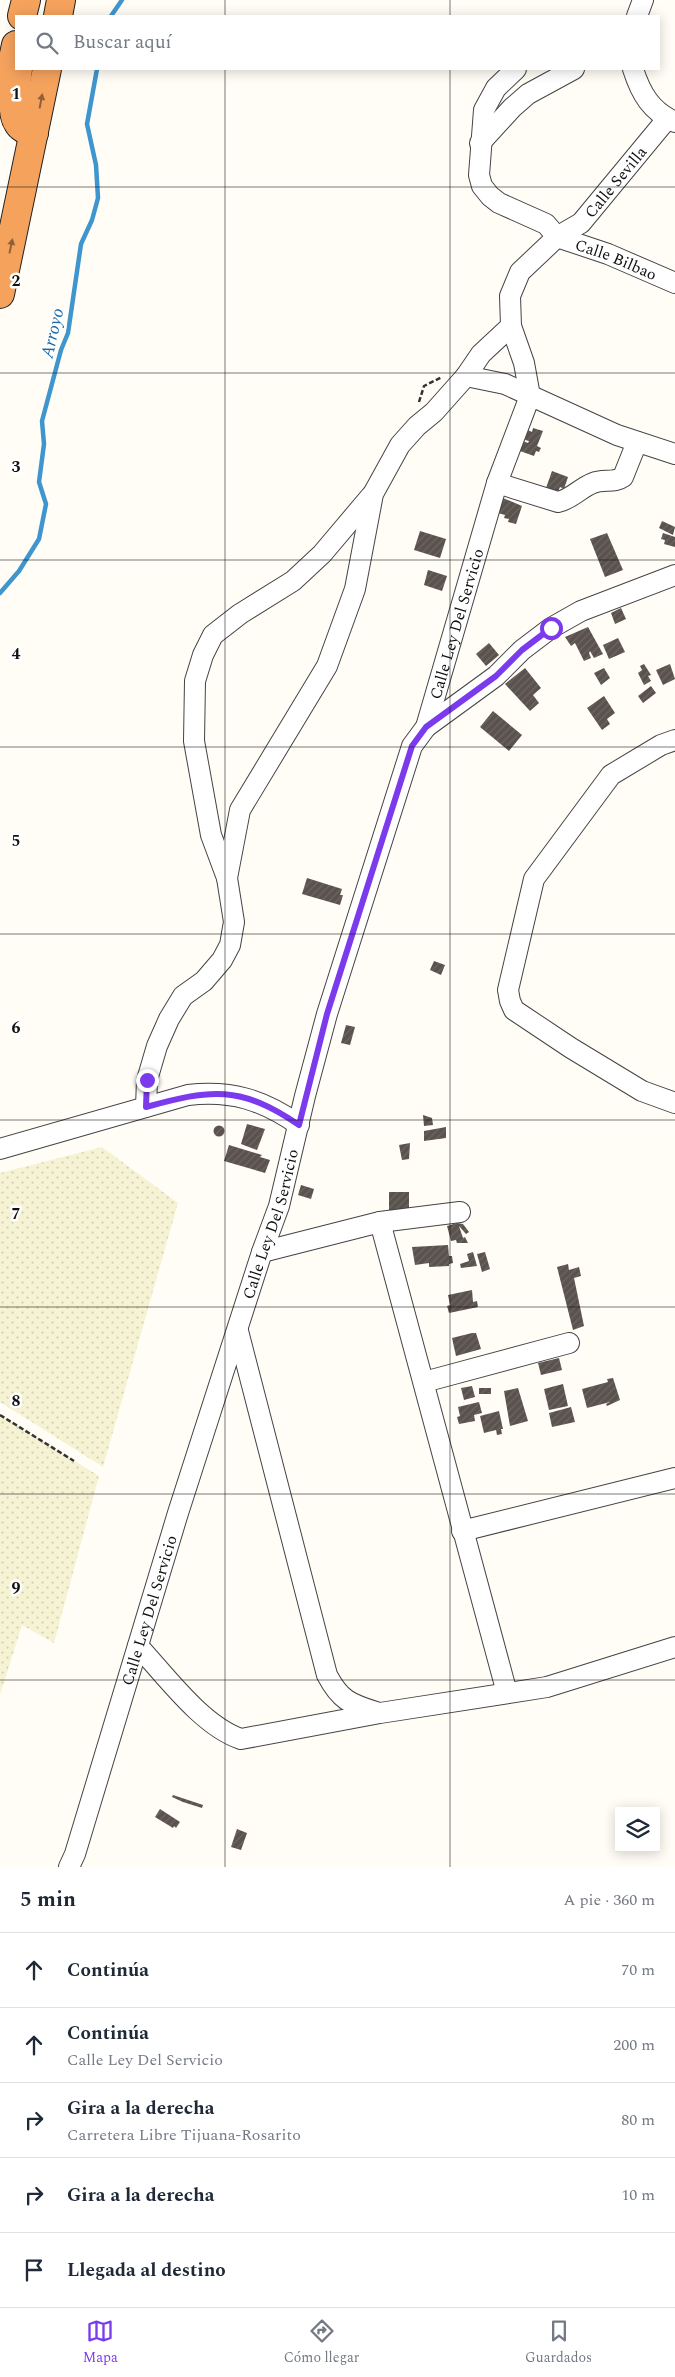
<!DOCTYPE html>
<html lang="es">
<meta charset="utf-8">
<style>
:root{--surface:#fff;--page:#f6f6f7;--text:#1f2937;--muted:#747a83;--line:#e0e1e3;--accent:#7c3aed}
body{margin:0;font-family:Spectral,serif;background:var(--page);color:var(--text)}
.controls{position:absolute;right:15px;bottom:15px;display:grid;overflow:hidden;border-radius:0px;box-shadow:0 2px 12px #0003}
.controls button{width:45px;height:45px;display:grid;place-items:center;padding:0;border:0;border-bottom:1px solid var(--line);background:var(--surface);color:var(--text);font:25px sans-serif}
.stop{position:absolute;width:15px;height:15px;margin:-11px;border:4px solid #7c3aed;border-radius:50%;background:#fff}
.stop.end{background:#7c3aed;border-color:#fff;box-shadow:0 1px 5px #0008}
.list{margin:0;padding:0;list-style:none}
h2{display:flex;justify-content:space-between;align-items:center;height:65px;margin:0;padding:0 20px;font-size:21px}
h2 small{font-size:16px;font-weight:400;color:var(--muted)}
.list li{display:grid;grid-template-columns:32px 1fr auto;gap:15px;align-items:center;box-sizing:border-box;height:75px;padding:0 20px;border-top:1px solid var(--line)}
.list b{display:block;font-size:19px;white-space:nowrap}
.list p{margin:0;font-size:16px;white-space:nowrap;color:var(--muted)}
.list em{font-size:16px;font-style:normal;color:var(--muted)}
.icon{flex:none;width:28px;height:28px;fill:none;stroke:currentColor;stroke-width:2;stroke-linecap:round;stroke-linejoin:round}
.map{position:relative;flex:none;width:675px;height:1867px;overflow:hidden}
.search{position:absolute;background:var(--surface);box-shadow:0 2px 12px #0003;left:15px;right:15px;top:15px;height:55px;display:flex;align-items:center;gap:12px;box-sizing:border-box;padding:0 18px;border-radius:0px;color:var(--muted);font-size:19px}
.sheet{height:440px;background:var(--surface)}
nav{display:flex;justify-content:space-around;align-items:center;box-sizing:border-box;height:70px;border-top:1px solid var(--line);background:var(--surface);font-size:14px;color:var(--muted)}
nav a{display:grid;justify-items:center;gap:2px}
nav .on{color:var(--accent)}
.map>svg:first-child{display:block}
.farmland{fill:url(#farmland-dots)}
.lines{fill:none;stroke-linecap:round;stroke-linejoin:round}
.stream{stroke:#3f96cf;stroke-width:4.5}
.building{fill:url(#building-hatch)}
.minor-casing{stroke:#444;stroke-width:22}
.highway-casing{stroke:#222;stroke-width:30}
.path{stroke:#333;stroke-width:2.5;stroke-dasharray:5 2.5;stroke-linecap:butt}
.minor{stroke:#fff;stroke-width:20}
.highway{stroke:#f5a25d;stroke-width:28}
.oneway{fill:#8e613b}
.route{stroke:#7c3aed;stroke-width:6}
.grid{fill:none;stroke:#111;stroke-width:1;stroke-opacity:0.55}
.labels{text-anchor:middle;stroke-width:5;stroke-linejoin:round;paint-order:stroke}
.street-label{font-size:16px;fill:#111;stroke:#fff}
.water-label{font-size:18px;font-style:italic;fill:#1768a6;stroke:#fff}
.grid-label{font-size:16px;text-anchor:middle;font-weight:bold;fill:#111;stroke:#fff;stroke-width:5;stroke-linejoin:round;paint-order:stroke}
</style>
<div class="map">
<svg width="675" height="1867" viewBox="0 0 675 1867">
<defs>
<pattern id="farmland-dots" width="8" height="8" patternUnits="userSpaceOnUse" patternTransform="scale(1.25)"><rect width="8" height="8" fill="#f6f3d4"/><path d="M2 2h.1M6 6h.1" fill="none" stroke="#d2cfb5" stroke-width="1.8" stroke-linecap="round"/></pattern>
<pattern id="building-hatch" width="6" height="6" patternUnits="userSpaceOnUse" patternTransform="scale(1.25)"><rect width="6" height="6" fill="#5a524d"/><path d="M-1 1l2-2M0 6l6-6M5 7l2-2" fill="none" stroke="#6d6662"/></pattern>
</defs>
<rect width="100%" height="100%" fill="#fffdf5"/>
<g class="farmland">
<path d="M102,1147L178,1203L103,1467L0,1402V1173Z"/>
<path d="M0,1415L99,1476L54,1643L22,1625L0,1695Z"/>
</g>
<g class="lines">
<g class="stream">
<path d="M111,16L122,0"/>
<path d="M0,593L19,571L39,539L46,504L39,482L44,444L42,421L61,350L68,333L81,244L92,220L98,198L96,165L87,124L97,69"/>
</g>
</g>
<g class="building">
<path d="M533,428L543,431L537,446L541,448L539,452L536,451L534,456L520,451L523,441L528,443L529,441L525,440L528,430L532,432Z"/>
<path d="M552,471L568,477L564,489L560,487L558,492L546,488Z"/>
<path d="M503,498L522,506L516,524L508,522L509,519L504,518L505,515L498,513Z"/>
<path d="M662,521L675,527L673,535L659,528Z"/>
<path d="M420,531L446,539L440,558L414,550Z"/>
<path d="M607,533L623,570L605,577L590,539Z"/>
<path d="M663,533L675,537V547L664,544L665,540L661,539Z"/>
<path d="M428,570L447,576L442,591L424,585Z"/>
<path d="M621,608L626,619L615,624L611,613Z"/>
<path d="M588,627L603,654L594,658L590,651L589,653L591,658L584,661L575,643L571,646L565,637Z"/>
<path d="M618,638L625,652L609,659L603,645Z"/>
<path d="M489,643L499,655L486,666L476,654Z"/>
<path d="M644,664L651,675L648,676L651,681L644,685L638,673L642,670L640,666Z"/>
<path d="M670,664L675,679L663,685L656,670Z"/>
<path d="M525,668L541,688L533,695L539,703L530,711L505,684Z"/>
<path d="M604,668L610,678L601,685L594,673Z"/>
<path d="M651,686L656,693L643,703L638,696Z"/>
<path d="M604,696L615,713L607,719L610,724L602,730L587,708Z"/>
<path d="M493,711L522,735L509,751L480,727Z"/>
<path d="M307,878L342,889L340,895H343L340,905L302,894Z"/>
<path d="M434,961L445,965L441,975L430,970Z"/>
<path d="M346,1025L355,1027L350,1045L341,1043Z"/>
<path d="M423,1115L432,1118L433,1125L424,1126Z"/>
<path d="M247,1124L265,1129L257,1150L241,1144Z"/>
<circle cx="219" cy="1131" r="5.5"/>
<path d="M446,1127V1138L424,1141V1131Z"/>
<path d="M410,1143L409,1159L402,1160L399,1145Z"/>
<path d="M229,1145L262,1155L260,1157L270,1160L265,1173L224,1161Z"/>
<path d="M301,1185L314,1189L311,1199L298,1195Z"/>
<path d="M389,1192H409V1209L389,1214Z"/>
<path d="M457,1223L463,1224L469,1232L466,1234L459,1226L463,1238L465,1237L468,1243H457L456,1240L451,1241L447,1226Z"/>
<path d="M448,1245L449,1256H452L453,1263L449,1264V1266L429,1267V1263L415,1265L412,1247Z"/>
<path d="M473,1252L477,1266L461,1268L460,1264L469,1261L467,1254Z"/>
<path d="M485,1252L490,1269L482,1272L477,1254Z"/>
<path d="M568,1264L569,1270L579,1267L581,1276L574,1278L584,1326L573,1330L557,1267Z"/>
<path d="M472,1290L473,1302L477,1301L478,1307L449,1313L447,1306L450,1305L448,1295Z"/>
<path d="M472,1333H476L481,1349L456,1356L452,1338Z"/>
<path d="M559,1358L562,1370L541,1375L538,1363Z"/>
<path d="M613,1378L620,1400L607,1406L606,1404L610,1402L587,1408L582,1389L608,1382L607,1379Z"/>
<path d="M563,1384L568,1406L549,1410L544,1389Z"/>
<path d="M472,1386L475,1397L464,1400L461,1388Z"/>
<rect x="479" y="1388" width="12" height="6"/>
<path d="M518,1388L528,1421L510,1426L504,1391Z"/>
<path d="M479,1402L482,1413L474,1415L475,1421L459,1424L457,1417L460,1416L458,1407Z"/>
<path d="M571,1407L575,1422L552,1427L549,1413Z"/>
<path d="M499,1411L503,1429H501L502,1434L497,1435L496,1430L484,1433L480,1416Z"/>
<path d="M173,1795L203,1805L202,1808L183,1802L172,1797Z"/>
<path d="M160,1809L180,1822L176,1828L174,1826L173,1828L155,1817Z"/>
<path d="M237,1829L247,1833L241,1850L231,1847Z"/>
</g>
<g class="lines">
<g class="minor-casing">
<g id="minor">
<path d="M637,16L643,0"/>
<path id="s1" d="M516,69L496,88L484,110L479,175L482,186L490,196L499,203L546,224L557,237L608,254L675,283"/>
<path d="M633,69C641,94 651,111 675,122"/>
<path d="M480,143L512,108L528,94L574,69"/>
<path d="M466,376L505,384L617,435L675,454"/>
<path d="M497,483L558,502C572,499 580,488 593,483C603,479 615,483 623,477L637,442"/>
<path d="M426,727L496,676L522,650L551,628L581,611L675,575"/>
<path d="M675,740L661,745L611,775L534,879L508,990L510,1001L514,1010L571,1048L642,1091L675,1103"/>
<path d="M227,878L211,835L194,741L195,681L203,655L213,635L240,614L293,581L322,554L371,496"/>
<path id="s2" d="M146,1107L147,1080L157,1046L169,1019L183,996L204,981L222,960L230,945L234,922L227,878L240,810L327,666L355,589L373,494L400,445L417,426L434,412L466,376L481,354L511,326L510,296L520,272L557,237L581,223L667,119"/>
<path d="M0,1149L188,1095C232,1090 263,1100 299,1125"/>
<path d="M380,1222L507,1693"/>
<path d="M262,1252L380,1222L460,1212"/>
<path d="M238,1331L327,1675C340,1700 350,1704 376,1712"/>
<path d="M424,1382L569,1343"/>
<path d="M462,1531L675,1478"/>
<path d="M138,1646C166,1676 202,1726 241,1739L380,1713L547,1687L675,1647"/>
<path id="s3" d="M69,1867L75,1854L178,1513L262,1252L279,1206L305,1096L327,1014L412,746L426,727L497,483L530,396L524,363L511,326"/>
</g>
</g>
<g class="highway-casing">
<g id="highway">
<path d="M22,16L26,0"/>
<path d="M58,16L61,0"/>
<path d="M18,69C17,83 9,110 18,123C21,129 29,131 34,133"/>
<path d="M7,87L16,45"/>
<path d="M0,294L47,69"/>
</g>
</g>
<g class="path">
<path d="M419,402L424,386L442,377"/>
<path d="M0,1415L74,1461"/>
</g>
<use href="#minor" class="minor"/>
<use href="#highway" class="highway"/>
</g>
<defs><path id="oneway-solid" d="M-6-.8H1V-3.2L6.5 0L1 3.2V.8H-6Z" transform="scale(1.25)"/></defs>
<g class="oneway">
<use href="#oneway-solid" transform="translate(41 101) rotate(-79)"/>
<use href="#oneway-solid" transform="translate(11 246) rotate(-78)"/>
</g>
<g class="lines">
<path class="route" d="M147,1080L146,1107C211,1089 240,1085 299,1125L327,1014L412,746L426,727L496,676L522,650L551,628"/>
</g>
<path class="grid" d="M225,0V16M450,0V16M225,69V1867M450,69V1867M0,187H675M0,373H675M0,560H675M0,747H675M0,934H675M0,1120H675M0,1307H675M0,1494H675M0,1680H675"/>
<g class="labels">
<g class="street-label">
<text dy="6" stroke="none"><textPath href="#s2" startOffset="1081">Calle Sevilla</textPath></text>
<text dy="6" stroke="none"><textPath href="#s1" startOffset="285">Calle Bilbao</textPath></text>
<text dy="6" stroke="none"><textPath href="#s3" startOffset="1304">Calle Ley Del Servicio</textPath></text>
<text dy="6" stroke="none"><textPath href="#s3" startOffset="674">Calle Ley Del Servicio</textPath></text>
<text dy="6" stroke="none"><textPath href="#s3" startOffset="269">Calle Ley Del Servicio</textPath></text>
</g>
<g class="water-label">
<text transform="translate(52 333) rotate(-77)" y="6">Arroyo</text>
</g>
</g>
<g class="grid-label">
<text x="16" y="99">1</text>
<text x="16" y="286">2</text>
<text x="16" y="472">3</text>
<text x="16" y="659">4</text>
<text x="16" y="846">5</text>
<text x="16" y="1033">6</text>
<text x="16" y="1219">7</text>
<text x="16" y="1406">8</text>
<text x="16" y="1593">9</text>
</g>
</svg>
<div class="controls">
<button><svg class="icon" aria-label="layers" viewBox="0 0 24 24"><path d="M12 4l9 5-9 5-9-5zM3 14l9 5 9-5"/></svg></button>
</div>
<div class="stop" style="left:551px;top:628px"></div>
<div class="stop end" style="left:147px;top:1080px"></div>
<div class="search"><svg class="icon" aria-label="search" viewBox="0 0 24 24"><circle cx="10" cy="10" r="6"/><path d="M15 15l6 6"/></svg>Buscar aquí</div>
</div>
<section class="sheet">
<h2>5 min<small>A pie · 360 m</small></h2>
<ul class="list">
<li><svg class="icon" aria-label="ahead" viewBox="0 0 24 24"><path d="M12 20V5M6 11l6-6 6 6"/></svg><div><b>Continúa</b></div><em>70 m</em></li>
<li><svg class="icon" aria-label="ahead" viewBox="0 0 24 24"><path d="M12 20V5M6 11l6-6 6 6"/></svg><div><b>Continúa</b><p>Calle Ley Del Servicio</p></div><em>200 m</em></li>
<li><svg class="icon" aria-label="right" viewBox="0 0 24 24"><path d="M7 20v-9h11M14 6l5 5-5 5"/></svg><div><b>Gira a la derecha</b><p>Carretera Libre Tijuana-Rosarito</p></div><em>80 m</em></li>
<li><svg class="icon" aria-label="right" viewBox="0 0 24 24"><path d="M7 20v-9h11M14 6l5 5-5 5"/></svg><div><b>Gira a la derecha</b></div><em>10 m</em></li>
<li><svg class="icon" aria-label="arrive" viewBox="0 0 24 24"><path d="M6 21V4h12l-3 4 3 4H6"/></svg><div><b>Llegada al destino</b></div></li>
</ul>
</section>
<nav>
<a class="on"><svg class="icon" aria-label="map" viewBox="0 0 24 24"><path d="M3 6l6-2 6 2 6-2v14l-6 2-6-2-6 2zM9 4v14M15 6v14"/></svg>Mapa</a>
<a><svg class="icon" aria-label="directions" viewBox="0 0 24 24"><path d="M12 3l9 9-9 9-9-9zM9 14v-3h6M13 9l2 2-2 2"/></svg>Cómo llegar</a>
<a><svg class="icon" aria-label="saved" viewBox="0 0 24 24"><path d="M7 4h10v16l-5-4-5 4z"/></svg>Guardados</a>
</nav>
